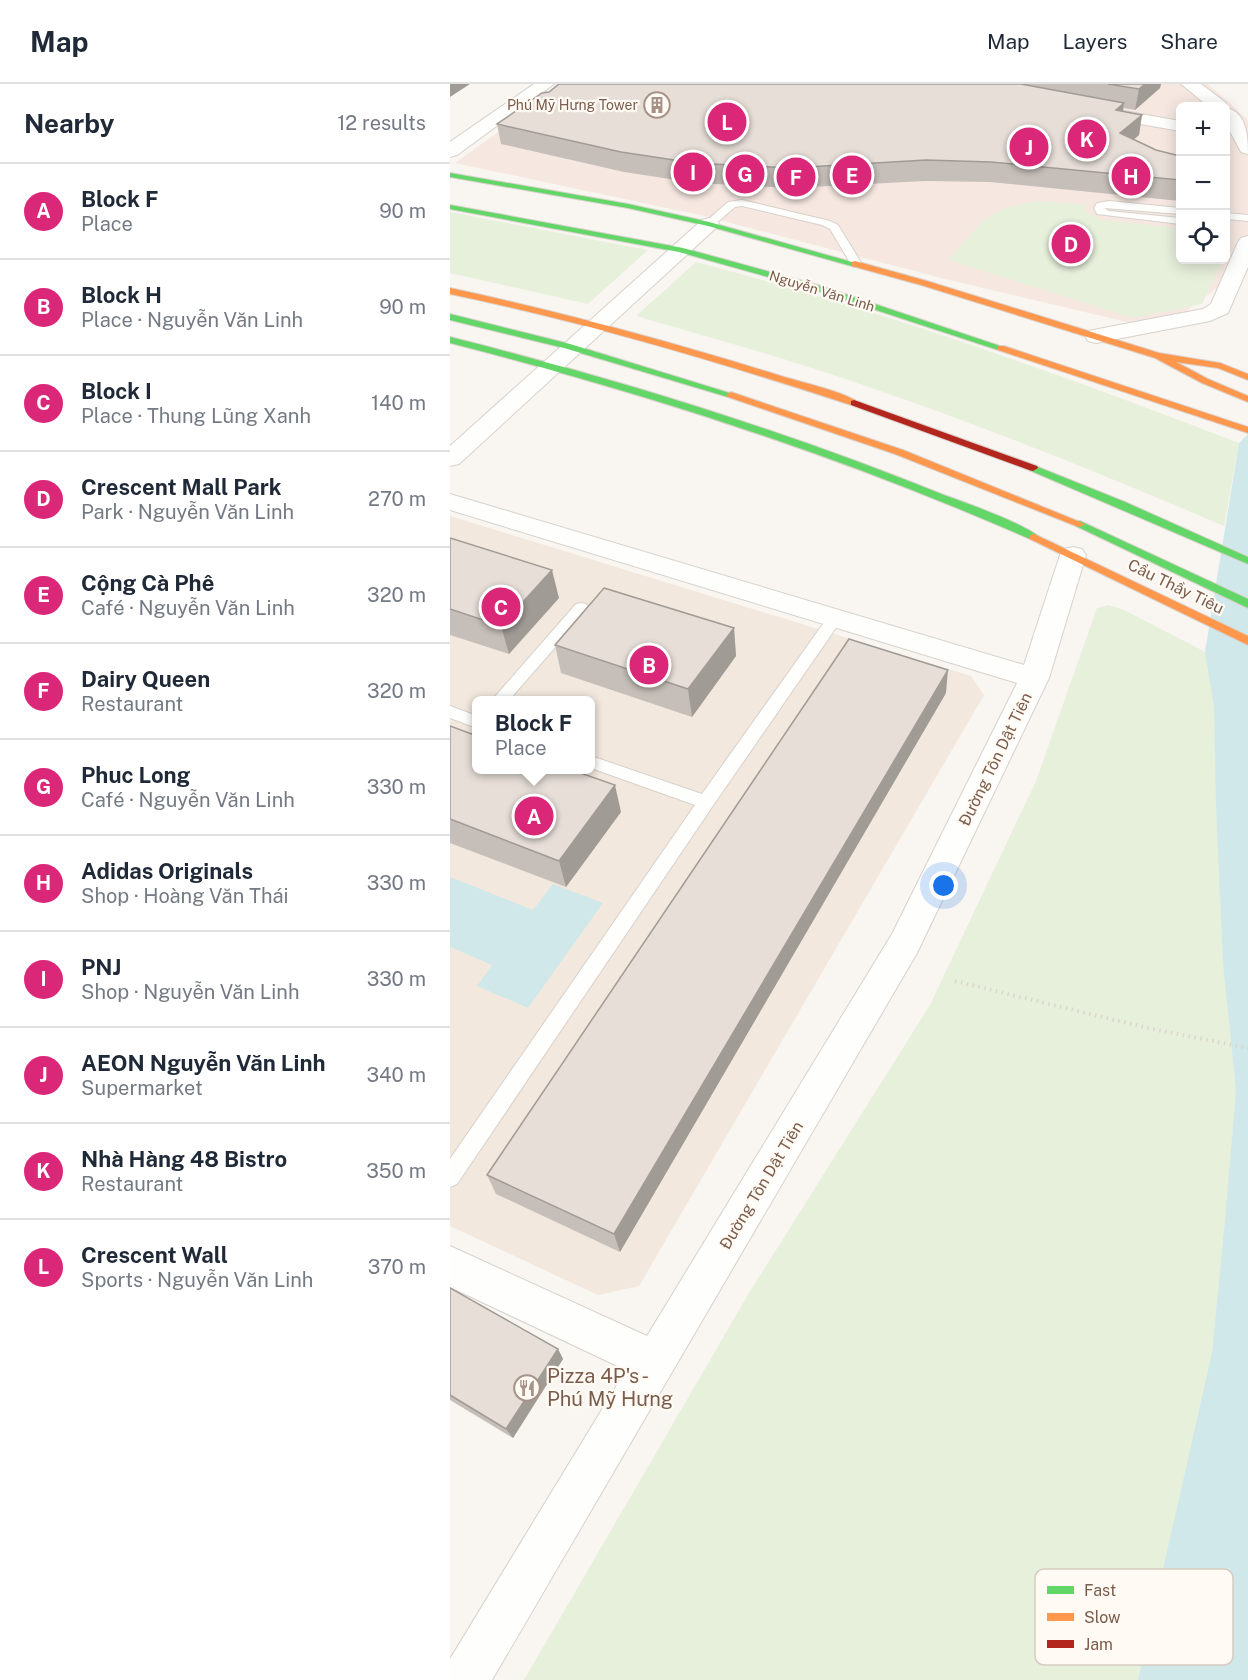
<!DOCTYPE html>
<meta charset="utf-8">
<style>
:root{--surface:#fff;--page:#f2f2f3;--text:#1f2937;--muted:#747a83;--line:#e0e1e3;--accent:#db2777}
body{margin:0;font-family:"Public Sans",sans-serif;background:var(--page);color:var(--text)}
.controls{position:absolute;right:18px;top:18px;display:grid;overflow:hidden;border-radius:9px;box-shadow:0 3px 15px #0003}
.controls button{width:54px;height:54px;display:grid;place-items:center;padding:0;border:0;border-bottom:2px solid var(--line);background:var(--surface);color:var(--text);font:30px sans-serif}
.you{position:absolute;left:494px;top:802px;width:21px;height:21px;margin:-15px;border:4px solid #fff;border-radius:50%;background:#1a73e8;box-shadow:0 0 0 9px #1a73e833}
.badge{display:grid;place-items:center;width:39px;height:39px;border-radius:50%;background:var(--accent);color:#fff;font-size:20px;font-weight:700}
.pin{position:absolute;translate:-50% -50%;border:3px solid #fff;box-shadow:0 2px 6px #0006}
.popup{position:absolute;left:22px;top:612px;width:123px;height:78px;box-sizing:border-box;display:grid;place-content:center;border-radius:9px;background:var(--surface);filter:drop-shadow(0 2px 4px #0005);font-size:20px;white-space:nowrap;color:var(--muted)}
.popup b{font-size:22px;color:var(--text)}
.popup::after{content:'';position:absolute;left:50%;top:100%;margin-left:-12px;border:12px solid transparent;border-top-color:var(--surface)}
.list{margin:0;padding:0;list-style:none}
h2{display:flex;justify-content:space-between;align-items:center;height:78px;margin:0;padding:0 24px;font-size:26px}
h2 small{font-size:20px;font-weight:400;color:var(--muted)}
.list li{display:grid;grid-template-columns:39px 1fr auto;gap:18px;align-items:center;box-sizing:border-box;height:96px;padding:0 24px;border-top:2px solid var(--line)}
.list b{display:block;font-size:22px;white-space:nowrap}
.list p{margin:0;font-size:20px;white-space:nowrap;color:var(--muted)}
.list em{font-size:20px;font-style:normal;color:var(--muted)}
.icon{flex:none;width:33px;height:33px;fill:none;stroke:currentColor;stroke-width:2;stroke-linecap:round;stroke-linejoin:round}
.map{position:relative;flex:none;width:798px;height:1596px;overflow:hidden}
header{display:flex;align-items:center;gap:36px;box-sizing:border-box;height:84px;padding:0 30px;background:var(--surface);border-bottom:2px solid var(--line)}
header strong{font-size:28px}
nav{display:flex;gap:33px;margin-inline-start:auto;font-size:21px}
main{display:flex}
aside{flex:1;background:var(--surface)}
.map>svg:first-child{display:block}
.residential{fill:#f2e8de;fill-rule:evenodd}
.commercial{fill:#f6e8e1;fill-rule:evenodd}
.green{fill:#e7f0db}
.water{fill:#d0e8ea}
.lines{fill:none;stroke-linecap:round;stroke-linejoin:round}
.lane-casing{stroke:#d7d1cb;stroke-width:2}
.street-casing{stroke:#d7d1cb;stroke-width:2}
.fast-casing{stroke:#dad1cc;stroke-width:2}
.slow-casing{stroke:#dad1cc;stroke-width:2}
.jam-casing{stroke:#dad1cc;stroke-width:2}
.path{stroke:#dcd5d0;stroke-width:4;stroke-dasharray:1.5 4.5;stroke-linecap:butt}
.lane{fill:#fefefd;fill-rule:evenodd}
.street{fill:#fefefd;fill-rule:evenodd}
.fast{fill:#63d668;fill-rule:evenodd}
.slow{fill:#ff974d;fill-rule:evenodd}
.jam{fill:#b3261e;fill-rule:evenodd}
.wall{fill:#c6bfb9}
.shaded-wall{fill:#a19b96}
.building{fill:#e6ded7;stroke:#a19b96;stroke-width:1.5}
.labels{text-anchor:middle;stroke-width:4.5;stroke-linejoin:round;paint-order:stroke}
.far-poi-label{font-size:14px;fill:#7a5c4d;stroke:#fffaf3;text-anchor:end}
.far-street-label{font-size:14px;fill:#7a5c4d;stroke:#fffaf3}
.street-label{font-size:16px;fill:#7a5c4d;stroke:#fffaf3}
.near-poi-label{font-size:20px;fill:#7a5c4d;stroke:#fffaf3;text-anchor:start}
.key{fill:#fffaf3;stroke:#d7cbc1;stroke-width:1.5}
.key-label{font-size:16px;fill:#7a5c4d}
</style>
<header>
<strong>Map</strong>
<nav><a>Map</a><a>Layers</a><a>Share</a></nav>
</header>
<main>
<aside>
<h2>Nearby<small>12 results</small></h2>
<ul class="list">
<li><span class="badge">A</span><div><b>Block F</b><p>Place</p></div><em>90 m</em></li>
<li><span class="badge">B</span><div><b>Block H</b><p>Place · Nguyễn Văn Linh</p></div><em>90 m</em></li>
<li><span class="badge">C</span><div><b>Block I</b><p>Place · Thung Lũng Xanh</p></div><em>140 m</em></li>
<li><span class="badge">D</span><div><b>Crescent Mall Park</b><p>Park · Nguyễn Văn Linh</p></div><em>270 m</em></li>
<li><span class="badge">E</span><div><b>Cộng Cà Phê</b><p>Café · Nguyễn Văn Linh</p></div><em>320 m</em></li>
<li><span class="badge">F</span><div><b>Dairy Queen</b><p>Restaurant</p></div><em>320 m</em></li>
<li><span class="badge">G</span><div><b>Phuc Long</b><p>Café · Nguyễn Văn Linh</p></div><em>330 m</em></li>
<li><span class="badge">H</span><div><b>Adidas Originals</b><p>Shop · Hoàng Văn Thái</p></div><em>330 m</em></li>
<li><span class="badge">I</span><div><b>PNJ</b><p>Shop · Nguyễn Văn Linh</p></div><em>330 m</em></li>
<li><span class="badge">J</span><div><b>AEON Nguyễn Văn Linh</b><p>Supermarket</p></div><em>340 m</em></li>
<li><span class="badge">K</span><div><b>Nhà Hàng 48 Bistro</b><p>Restaurant</p></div><em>350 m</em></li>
<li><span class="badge">L</span><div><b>Crescent Wall</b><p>Sports · Nguyễn Văn Linh</p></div><em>370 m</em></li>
</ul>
</aside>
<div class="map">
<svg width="798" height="1596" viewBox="0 0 798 1596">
<rect width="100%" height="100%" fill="#f9f5f0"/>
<path class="residential" d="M0,432L521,592L534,611L189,1202L148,1211L0,1142ZM27,616H141V686H27Z"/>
<path class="commercial" d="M115,0H758L798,36V156L788,188L711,246L495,195L250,131L5,79ZM730,22H776V176H730Z"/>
<g class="green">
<path d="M593,117L636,121L635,128L652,136L730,144V176H773L752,220L683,234L498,176C533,137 538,122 593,117Z"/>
<path d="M0,128L198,166L138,220L0,189Z"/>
<path d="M246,178C431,226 610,290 789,359L774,442C655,391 536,343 413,301C339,275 262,254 186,232Z"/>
<path d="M658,521L674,526L798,590V1428L774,1596H74L299,1209L480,921L586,697L647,524Z"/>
</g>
<g class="water">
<path d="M798,350V1596H688L762,1269L775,1137L786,1006L773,879L766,722L764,622L755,568L789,359Z"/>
<path d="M0,793L83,826L103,800L153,819L78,924L27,902L42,881L0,863Z"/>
</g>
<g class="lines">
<g class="lane-casing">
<g id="lane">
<path d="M292,116L380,137L388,141L412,180L410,182H402L380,145L372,141L292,122L285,123L263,142L259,143L253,140L278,118Z"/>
<path d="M659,117L730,124V130L654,124L659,127L730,134V140L647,130L644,124L647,119Z"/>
<path d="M776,129L798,131V137L776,135Z"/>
<path d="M131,519L136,520L139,524L136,528L59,616H42L126,520Z"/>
<path d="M385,529L393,534L390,538L262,723L7,1100L0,1103V1075L245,721L141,684V672L252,710L380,530Z"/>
<path d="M0,622L27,632V644L0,634Z"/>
</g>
</g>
<g class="street-casing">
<g id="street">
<path d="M84,0H104L7,71L0,73V58Z"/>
<path d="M731,0H751L775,18L777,24C797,29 798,53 798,70L791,68L776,40V22H758Z"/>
<path d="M646,22L730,37V47L640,31L637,27L640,23Z"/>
<path d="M259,134L266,136L269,140L266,144L9,380L0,382V362L252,136Z"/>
<path d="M798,152V183L778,229L760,237L646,259L638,257L635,252L638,247L753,225L761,220L788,158L791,154Z"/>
<path d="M0,410L574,581L610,471L614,465L623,463L632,465L636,471L599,594L467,869L42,1596H0V1575L176,1286L0,1203V1162L197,1252L442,850L567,599L0,426Z"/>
</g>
</g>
<g class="fast-casing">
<g id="fast">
<path d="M0,89L178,120L259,138L409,180L405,183L258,142L178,124L0,93Z"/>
<path d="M0,121L233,164L371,202L556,264L548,266L365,206L229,168L0,125Z"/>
<path d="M0,230L120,260L286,311L278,313L114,264L0,236Z"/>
<path d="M0,253C168,295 333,346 494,411C514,418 577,441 589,453L584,456L580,455C391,372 200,310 0,259Z"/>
<path d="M583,381L675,418L798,473V480L579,386L578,384Z"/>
<path d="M630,437L798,515V524L626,442V438Z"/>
</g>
</g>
<g class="slow-casing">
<g id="slow">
<path d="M405,177L477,197L709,269L770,279L798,290V296L768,284L726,278L758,295L798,312V318L752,299L705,274L471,201L402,182V178Z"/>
<path d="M0,204C112,228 222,258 331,292C350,298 396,308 409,319L401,321C269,278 136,238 0,210Z"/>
<path d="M548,262H554L798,343V349L548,266Z"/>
<path d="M281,308L453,366L635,440L630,443L626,442L445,370L278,313L276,311Z"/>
<path d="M584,450L798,552V561L580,455V451Z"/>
</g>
</g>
<g class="jam-casing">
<path id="jam" d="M404,316L587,382L588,384L583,387L579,386L401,321V317Z"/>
</g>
<path class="path" d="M505,897L702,945L798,964"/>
<use href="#lane" class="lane"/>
<use href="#street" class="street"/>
<use href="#fast" class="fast"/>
<use href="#slow" class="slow"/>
<use href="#jam" class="jam"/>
</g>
<g class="wall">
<path d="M109,0H711L710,4L685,26L674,24L673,27L692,31L689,51L683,56L706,66L730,72V117L540,98L475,97L341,104L246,99L174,88L51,60L47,40L99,8Z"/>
<path d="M0,454L109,514L59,570L0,551Z"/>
<path d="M284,544L286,572L242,633L111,589L105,561Z"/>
<path d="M496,609L170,1168L46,1110L37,1091Z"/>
<path d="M0,642L171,728L116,803L0,759Z"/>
<path d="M0,1204L108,1265L113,1275L63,1354L0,1316Z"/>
</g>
<g class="shaded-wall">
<path d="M0,0H20L0,13Z"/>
<path d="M695,0H711L710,4L685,26L689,5Z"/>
<path d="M674,19L671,38L666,26Z"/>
<path d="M692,31L689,51L667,70L670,49Z"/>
<path d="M102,486L109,514L59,570L51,542Z"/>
<path d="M284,544L286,572L242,633L238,605Z"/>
<path d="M498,586L496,609L170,1168L164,1150Z"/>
<path d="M165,701L171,728L116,803L109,777Z"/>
<path d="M108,1265L113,1275L63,1354L56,1345Z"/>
</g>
<g class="building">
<path d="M109,0H571L674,19L666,26L692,31L670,49L706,66L730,72V96L541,78L476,76L340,84L244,79L171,68L47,40L92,9L99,8Z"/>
<path d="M658,0H695L689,5Z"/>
<path d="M0,454L102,486L51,542L0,525Z"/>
<path d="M154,504L284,544L238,605L105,561Z"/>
<path d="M399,555L498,586L164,1150L37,1091Z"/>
<path d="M0,642L27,652V686H122L165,701L109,777L0,735Z"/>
<path d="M0,1204L108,1265L56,1345L0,1311Z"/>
</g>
<defs>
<g id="building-ring" transform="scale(1.35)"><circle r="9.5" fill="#fffaf3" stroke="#a69286" stroke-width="1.5"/><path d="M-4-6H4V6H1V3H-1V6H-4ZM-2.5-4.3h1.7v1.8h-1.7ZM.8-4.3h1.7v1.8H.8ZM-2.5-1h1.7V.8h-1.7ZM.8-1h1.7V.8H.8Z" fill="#a69286"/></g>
<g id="restaurant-ring" transform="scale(1.35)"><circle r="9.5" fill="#fffaf3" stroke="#a69286" stroke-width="1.5"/><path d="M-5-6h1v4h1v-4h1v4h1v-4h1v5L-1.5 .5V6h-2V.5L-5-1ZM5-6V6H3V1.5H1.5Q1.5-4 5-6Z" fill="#a69286"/></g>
</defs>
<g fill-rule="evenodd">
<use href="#building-ring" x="207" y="21"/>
<use href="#restaurant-ring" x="77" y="1304"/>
</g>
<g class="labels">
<g class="far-poi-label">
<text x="188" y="26">Phú Mỹ Hưng Tower</text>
</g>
<g class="far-street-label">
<text transform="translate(372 207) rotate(17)" y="5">Nguyễn Văn Linh</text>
</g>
<g class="street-label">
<text transform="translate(726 502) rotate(26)" y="6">Cầu Thầy Tiêu</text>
<text transform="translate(545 675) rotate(-64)" y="6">Đường Tôn Dật Tiên</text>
<text transform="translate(311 1101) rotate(-59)" y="6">Đường Tôn Dật Tiên</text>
</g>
<g class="near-poi-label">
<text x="97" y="1299">Pizza 4P's -<tspan x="97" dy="23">Phú Mỹ Hưng</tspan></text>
</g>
</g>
<rect x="585" y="1485" width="198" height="96" rx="9" class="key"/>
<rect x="597" y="1502" width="27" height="8" fill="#63d668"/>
<rect x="597" y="1529" width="27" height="8" fill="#ff974d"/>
<rect x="597" y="1556" width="27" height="8" fill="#b3261e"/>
<g class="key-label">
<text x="634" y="1512">Fast</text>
<text x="634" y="1539">Slow</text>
<text x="634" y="1566">Jam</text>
</g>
</svg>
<div class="controls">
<button>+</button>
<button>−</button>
<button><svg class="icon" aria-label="locate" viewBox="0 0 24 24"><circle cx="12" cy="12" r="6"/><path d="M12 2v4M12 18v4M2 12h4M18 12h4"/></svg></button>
</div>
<div class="you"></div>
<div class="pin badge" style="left:84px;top:732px">A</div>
<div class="popup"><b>Block F</b>Place</div>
<div class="pin badge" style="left:199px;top:581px">B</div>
<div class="pin badge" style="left:51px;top:523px">C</div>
<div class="pin badge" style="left:621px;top:160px">D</div>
<div class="pin badge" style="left:402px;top:91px">E</div>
<div class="pin badge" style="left:346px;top:93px">F</div>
<div class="pin badge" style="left:295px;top:90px">G</div>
<div class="pin badge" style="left:681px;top:92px">H</div>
<div class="pin badge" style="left:243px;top:88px">I</div>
<div class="pin badge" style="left:579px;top:63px">J</div>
<div class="pin badge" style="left:637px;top:55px">K</div>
<div class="pin badge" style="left:277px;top:38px">L</div>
</div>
</main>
